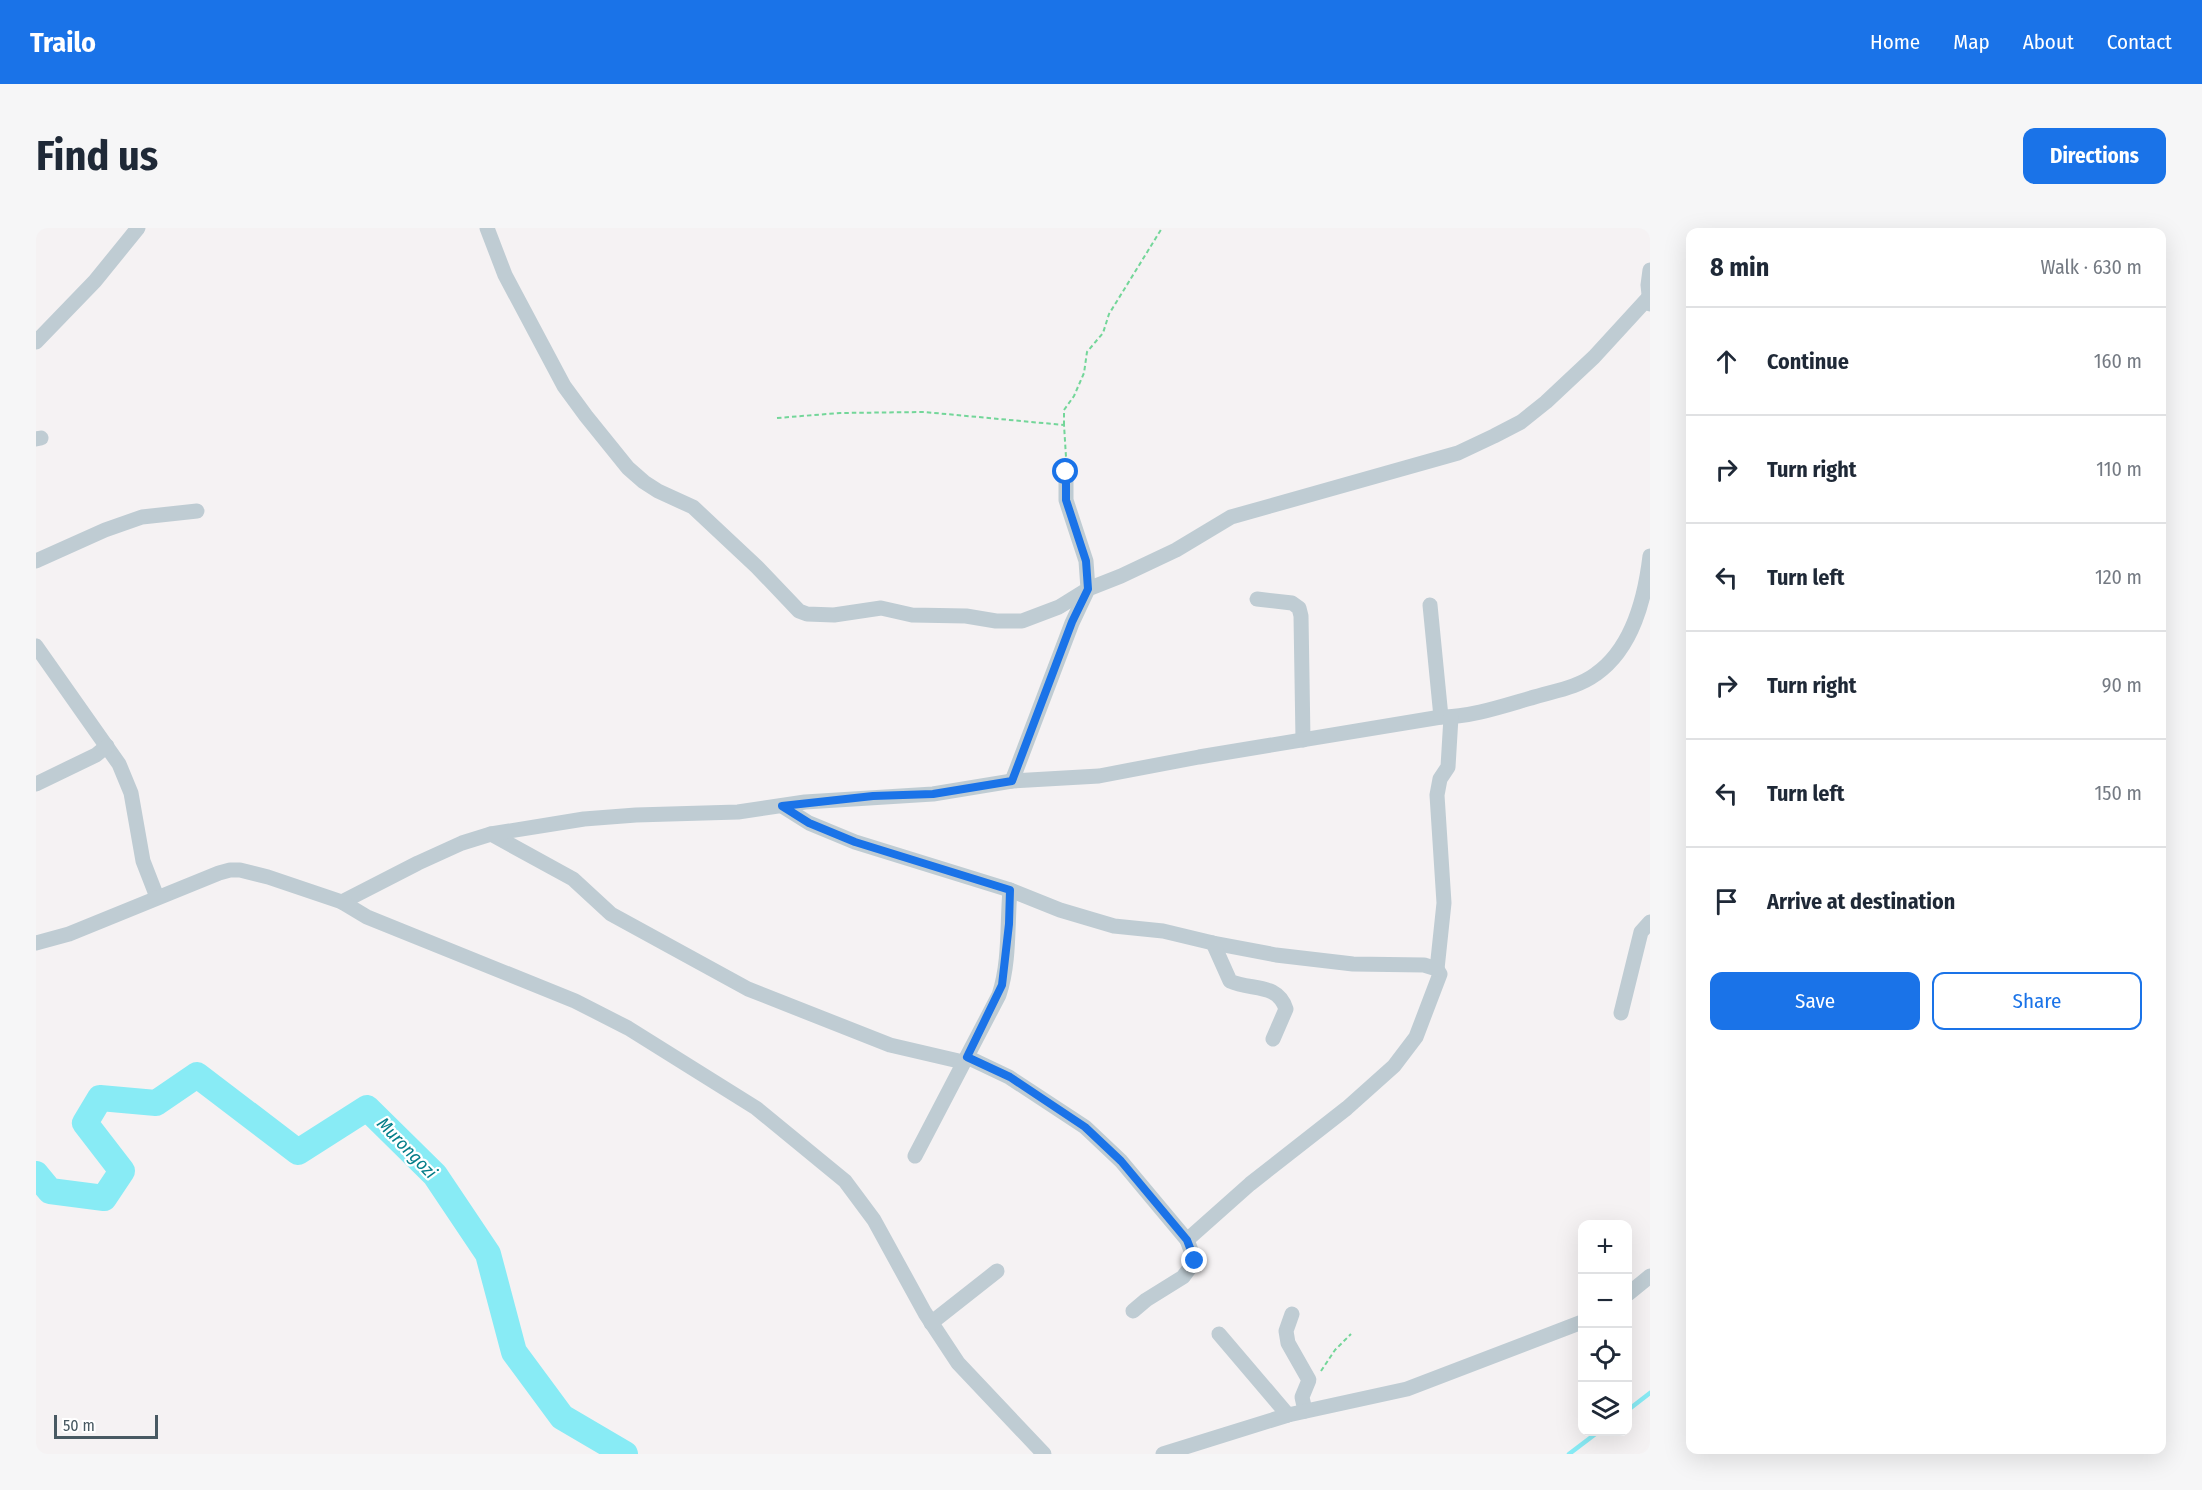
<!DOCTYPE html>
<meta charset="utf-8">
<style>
:root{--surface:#fff;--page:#f6f6f7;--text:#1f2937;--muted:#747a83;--line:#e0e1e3;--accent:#1a73e8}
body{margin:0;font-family:"Fira Sans Condensed",sans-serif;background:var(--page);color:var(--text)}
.controls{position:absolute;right:18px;bottom:18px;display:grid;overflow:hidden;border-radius:12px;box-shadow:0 6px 24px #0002}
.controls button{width:54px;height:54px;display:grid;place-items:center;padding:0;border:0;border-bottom:2px solid var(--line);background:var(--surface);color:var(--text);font:30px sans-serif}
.scale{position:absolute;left:18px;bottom:15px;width:104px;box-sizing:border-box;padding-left:6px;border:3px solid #485962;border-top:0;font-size:16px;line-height:21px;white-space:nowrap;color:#485962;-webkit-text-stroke:4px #fff;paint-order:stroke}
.stop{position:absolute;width:18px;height:18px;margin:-14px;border:4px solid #1a73e8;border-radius:50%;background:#fff}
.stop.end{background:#1a73e8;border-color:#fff;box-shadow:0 2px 6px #0008}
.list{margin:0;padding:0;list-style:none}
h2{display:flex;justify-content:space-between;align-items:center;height:78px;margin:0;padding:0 24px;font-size:26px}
h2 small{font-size:20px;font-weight:400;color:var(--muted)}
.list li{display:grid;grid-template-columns:39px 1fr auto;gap:18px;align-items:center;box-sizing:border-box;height:108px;padding:0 24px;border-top:2px solid var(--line)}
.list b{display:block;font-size:22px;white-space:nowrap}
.list em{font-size:20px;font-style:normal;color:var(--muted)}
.actions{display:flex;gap:12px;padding:18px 24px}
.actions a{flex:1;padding:14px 0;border:2px solid var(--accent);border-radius:12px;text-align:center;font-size:21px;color:var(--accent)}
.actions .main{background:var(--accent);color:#fff}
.icon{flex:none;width:33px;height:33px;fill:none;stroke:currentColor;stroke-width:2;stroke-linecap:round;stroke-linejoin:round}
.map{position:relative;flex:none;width:1614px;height:1226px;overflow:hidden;border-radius:12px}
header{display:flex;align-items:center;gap:36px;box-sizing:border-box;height:84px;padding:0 30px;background:var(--accent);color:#fff}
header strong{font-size:28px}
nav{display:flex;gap:33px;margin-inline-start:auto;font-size:21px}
.intro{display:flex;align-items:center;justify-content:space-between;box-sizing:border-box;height:144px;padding:0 36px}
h1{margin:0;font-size:42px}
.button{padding:15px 27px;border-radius:12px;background:var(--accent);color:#fff;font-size:21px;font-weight:700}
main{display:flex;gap:36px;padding:0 36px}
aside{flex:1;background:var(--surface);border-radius:12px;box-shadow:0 6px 24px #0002}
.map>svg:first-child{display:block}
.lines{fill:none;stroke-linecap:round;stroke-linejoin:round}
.stream{stroke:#88ebf5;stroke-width:4.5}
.river{stroke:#88ebf5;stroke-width:26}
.path{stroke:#73d699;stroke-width:2;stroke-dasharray:4.5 3;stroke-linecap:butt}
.minor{stroke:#bfccd3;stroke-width:15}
.route{stroke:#1a73e8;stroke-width:8}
.labels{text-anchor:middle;stroke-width:4.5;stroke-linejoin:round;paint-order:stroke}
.water-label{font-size:18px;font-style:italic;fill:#057e89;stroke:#fff}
</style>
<header>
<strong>Trailo</strong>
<nav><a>Home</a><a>Map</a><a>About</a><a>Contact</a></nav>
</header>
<div class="intro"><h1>Find us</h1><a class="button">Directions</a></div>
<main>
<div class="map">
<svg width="1614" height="1226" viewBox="0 0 1614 1226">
<rect width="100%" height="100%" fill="#f5f2f3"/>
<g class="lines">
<g class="stream">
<path d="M1592,1182L1614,1165"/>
<path d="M1533,1226L1562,1204"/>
</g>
<path class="river" d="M0,946L14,963L68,970L86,943L49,895L64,870L120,875L161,847L262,924L331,880L399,947L452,1026L478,1124L526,1189L589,1226"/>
<g class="path">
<path d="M741,190L804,185L888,184L1028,197L1030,229"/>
<path d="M1028,197V182L1038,168L1048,145L1051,124L1067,105L1073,86L1126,0"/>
<path d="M1285,1143L1299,1122L1315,1106"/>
</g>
<g class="minor">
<path d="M451,0L469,47L528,158L550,188L592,240L608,254L622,263L657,279L721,339L763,383L771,386L798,387L845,380L876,387L930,388L960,393H986L1023,379L1052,361L1050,333L1030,272V244"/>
<path d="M1614,42L1612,57L1614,76"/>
<path d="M0,114L59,53L102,0"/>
<path d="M0,211L5,210"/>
<path d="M0,333L69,302L106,289L161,283"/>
<path d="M1221,371L1256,375L1263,380L1265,388L1267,512"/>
<path d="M1394,377L1405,489"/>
<path d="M0,418L83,536L95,565L107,633L121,669"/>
<path d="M976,553L1036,395L1052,361L1085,348L1140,322L1195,289L1422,225L1458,208L1485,194L1510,174L1558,129L1613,69"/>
<path d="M0,556L60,527L71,518"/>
<path d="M746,578L773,595L819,614L974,662L1024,682L1078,698L1127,703L1177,715L1240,727L1317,736L1388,737L1401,741L1404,746L1380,809L1358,838L1311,880L1214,956L1151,1012"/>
<path d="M455,606L537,651L575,686L712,761L854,817L927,834"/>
<path d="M306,674L382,635L426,615L455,606L548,591L600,587L702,584L769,574L897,566L976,553L1063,548L1163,529L1405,489C1435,489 1467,478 1495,470C1517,463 1541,460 1560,446C1597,420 1609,370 1614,328"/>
<path d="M0,715L33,706L183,645L194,642H204L232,649L306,674L331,689L539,773L592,800L720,880L809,953L838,992L889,1085L922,1135L1008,1226"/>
<path d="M1177,715L1194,753C1215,763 1241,754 1250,781L1237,811"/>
<path d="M1401,741L1408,675L1401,567L1404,551L1412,539L1415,489"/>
<path d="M1585,785L1605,704L1614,694"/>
<path d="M931,829L973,849L1049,899L1085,933L1151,1012L1159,1033L1147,1049L1110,1072L1097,1083"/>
<path d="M879,928L963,767C974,734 971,696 974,662"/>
<path d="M1592,1066L1614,1048"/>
<path d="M1256,1086L1250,1103L1252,1115L1273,1152L1266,1169L1269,1183"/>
<path d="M895,1095L961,1043"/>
<path d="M1183,1106L1252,1187"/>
<path d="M1127,1226L1252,1187L1371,1161L1546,1094"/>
</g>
</g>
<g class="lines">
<path class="route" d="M1030,244V272L1050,333L1052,361L1036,394L976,553L897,566L837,568L746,578L773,595L819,614L974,662L973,696L966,757L931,829L974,849L1049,899L1085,933L1151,1012L1159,1033"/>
</g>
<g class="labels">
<g class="water-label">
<text transform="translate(371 920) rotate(46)" y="6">Murongozi</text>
</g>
</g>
</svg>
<div class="controls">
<button>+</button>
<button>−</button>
<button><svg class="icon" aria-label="locate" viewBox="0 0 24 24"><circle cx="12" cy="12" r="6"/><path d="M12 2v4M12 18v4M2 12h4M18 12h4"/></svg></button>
<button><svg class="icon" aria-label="layers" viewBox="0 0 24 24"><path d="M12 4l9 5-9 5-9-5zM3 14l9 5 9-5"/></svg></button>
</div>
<div class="scale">50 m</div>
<div class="stop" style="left:1030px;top:244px"></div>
<div class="stop end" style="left:1159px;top:1033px"></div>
</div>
<aside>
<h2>8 min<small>Walk · 630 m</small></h2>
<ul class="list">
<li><svg class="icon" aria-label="ahead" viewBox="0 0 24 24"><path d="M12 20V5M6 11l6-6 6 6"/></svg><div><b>Continue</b></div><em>160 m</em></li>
<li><svg class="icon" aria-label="right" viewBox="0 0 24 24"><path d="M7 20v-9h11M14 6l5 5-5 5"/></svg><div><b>Turn right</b></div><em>110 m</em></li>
<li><svg class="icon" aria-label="left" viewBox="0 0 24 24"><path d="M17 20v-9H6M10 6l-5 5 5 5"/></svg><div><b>Turn left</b></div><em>120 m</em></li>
<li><svg class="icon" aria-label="right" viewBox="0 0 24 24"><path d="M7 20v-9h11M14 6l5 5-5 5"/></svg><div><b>Turn right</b></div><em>90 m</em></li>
<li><svg class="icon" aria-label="left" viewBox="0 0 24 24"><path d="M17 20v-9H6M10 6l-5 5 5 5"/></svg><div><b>Turn left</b></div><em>150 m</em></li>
<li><svg class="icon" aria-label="arrive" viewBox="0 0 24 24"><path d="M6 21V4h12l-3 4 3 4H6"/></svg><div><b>Arrive at destination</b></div></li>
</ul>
<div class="actions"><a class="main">Save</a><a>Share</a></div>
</aside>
</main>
